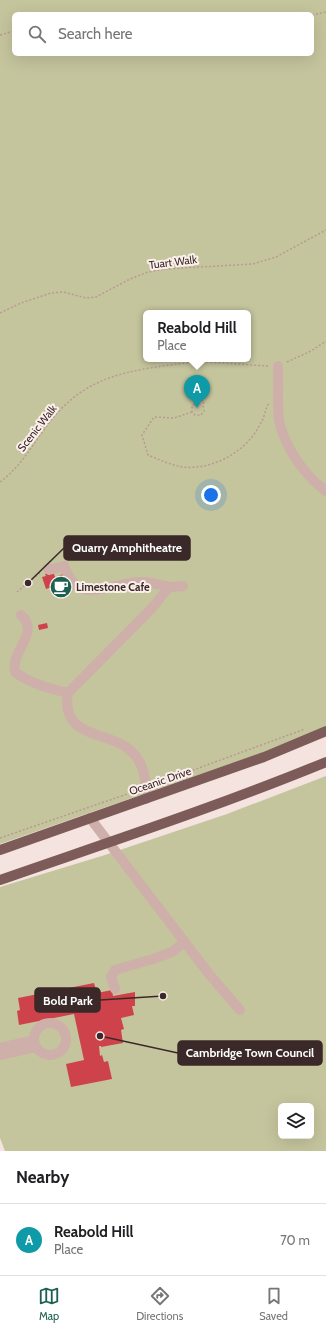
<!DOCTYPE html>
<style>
:root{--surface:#fff;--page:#f6f6f6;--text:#202124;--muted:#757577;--line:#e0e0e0;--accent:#1b6050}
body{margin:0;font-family:Cabin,sans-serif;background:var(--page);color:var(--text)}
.controls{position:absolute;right:12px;bottom:12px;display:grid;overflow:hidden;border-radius:6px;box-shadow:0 4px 16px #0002}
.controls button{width:36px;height:36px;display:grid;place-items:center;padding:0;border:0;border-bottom:1px solid var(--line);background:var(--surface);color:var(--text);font:20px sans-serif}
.you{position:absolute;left:211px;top:495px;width:14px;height:14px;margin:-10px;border:3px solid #fff;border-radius:50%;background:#1a73e8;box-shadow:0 0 0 6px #1a73e833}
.badge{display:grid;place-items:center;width:26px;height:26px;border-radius:50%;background:var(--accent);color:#fff;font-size:13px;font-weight:700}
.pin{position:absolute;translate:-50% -33px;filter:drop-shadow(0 1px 2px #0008)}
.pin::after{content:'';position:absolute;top:21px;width:14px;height:12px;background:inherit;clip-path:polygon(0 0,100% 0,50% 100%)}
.popup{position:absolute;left:143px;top:310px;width:108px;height:52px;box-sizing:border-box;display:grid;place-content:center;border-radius:6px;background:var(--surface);filter:drop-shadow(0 1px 3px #0005);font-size:13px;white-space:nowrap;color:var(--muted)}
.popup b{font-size:15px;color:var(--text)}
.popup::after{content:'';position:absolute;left:50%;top:100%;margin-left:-8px;border:8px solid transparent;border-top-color:var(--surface)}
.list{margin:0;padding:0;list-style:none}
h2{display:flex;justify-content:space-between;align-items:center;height:52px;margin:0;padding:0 16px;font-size:17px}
h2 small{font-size:13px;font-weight:400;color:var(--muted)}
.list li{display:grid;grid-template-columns:26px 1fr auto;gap:12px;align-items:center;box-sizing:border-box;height:72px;padding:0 16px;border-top:1px solid var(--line)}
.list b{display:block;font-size:15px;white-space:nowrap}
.list p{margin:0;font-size:13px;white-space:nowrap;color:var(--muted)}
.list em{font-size:13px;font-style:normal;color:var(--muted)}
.icon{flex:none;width:22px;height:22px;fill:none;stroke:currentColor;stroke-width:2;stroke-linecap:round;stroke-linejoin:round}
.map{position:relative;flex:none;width:326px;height:1151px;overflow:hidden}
.search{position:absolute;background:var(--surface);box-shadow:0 4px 16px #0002;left:12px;right:12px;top:12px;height:44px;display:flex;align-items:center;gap:10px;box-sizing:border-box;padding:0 14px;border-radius:6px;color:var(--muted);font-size:15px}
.sheet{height:124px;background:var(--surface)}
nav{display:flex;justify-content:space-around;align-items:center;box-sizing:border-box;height:56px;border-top:1px solid var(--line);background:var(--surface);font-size:11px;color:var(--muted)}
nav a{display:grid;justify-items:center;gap:2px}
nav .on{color:var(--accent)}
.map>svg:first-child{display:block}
.green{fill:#c4c59d;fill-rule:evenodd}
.building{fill:#ce424b}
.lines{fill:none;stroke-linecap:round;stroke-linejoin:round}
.path{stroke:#ba9893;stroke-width:1.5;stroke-dasharray:2 2;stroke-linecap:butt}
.minor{stroke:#ceafa9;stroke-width:10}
.major{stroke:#7d5b59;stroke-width:10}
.labels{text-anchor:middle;stroke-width:4;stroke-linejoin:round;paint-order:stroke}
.street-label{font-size:11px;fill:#3b2929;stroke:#fbefeb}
.poi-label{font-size:11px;font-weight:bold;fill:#3b2929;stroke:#fbefeb;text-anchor:start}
.leader{fill:none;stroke:#3b2929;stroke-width:1.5}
.callout-dot{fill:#3b2929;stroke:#fbefeb;stroke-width:1.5}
.callout{fill:#3b2929;stroke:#3b2929;stroke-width:1.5}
.callout-label{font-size:12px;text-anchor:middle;font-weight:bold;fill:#fff}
</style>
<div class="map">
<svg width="326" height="1151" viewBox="0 0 326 1151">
<rect width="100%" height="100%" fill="#f4e3de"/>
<g class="green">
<path d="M0,0H326V726L261,753L0,844ZM14,14H312V54H14ZM146,313H248V359H146Z"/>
<path d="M326,776V1151H5L0,1138V887L105,855L227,814ZM281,1106H311V1136H281Z"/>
</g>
<g class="building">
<path d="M53,571L55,577L63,574L67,587L56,590L55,586L46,589L42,577L46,576L45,574Z"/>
<path d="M47,623L48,628L39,630L38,625Z"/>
<path d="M94,983L97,993L112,990L113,996L135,992V1006H132L134,1015L121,1018L124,1029L121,1030L123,1043L101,1047V1046H99L100,1056L102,1055L104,1062L108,1061L112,1079L71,1087L66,1064L84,1060L74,1014L19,1025L17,1011L20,1010L18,998Z"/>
</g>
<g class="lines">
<g class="path">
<path d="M312,15L326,12"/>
<path d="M0,35L14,31"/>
<path d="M0,313L21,303L51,293L63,292L86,298L96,297L130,279L148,272L165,269L253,264L276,257L326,230"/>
<path d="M287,362L311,351L326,341"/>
<path d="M201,400L204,401L203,405L204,411L201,415H195L192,412V406Z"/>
<path d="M192,412L174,418L154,417L142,435L148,455C160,460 171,465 183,467C208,470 237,456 252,437C256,432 259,426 262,421C265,415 265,409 269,403"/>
<path d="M0,482C26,463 38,433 60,410C86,383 114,374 150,368C169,365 188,362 207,362C228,363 248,365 268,366"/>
<path d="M17,592L40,573"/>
<path d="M155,784L305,729"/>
<path d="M0,838L136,791"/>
</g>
<g class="minor">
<path d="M278,366C279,385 276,408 280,425C287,450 305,476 326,491"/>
<path d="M48,568L49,570L64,566C67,573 71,583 78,587C91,595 123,583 139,582C149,582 159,584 169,587"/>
<path d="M21,615C41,633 10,651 15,672C31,684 49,688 68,693"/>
<path d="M146,799C146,783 145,765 133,753C111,729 60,741 68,693L153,607L169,587L183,586"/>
<path d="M90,818L209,974L240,1010"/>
<path d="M115,989L111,977L115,970L153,959L172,952L185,942"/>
<circle cx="50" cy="1039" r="16"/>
<path d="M0,1048L34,1040"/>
<path d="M0,1055L36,1047"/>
</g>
<g class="major">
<path d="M0,850L264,757L326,731"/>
<path d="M0,880C109,842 219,806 326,762"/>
</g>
</g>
<defs>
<g id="cafe-disc" transform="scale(1.15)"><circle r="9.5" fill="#1b6050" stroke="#fbefeb"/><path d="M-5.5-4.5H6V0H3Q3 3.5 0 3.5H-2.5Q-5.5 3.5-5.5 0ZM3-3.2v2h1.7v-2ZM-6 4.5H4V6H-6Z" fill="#fff"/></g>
</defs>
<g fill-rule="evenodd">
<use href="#cafe-disc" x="61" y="587"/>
</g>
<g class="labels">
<g class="street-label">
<text transform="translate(173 262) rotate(-7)" y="4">Tuart Walk</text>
<text transform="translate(37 428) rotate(-52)" y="4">Scenic Walk</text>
<text transform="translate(160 781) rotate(-19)" y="4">Oceanic Drive</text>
</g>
<g class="poi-label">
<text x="76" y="591">Limestone Cafe</text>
</g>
</g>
<path class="leader" d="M28 583L64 548M163 996L100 1000M100 1036L178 1053"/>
<g class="callout-dot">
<circle cx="28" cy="583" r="4"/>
<circle cx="163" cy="996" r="4"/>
<circle cx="100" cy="1036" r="4"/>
</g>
<g class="callout">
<rect x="64" y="536" width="126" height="24" rx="4"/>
<rect x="35" y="988" width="65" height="24" rx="4"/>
<rect x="178" y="1041" width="144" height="24" rx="4"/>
</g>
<g class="callout-label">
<text x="127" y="552">Quarry Amphitheatre</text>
<text x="68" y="1005">Bold Park</text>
<text x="250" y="1057">Cambridge Town Council</text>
</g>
</svg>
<div class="controls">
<button><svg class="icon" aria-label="layers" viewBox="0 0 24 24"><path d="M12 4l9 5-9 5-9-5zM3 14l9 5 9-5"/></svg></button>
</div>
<div class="you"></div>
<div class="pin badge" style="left:197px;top:408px;background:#0f9aa8">A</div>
<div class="popup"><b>Reabold Hill</b>Place</div>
<div class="search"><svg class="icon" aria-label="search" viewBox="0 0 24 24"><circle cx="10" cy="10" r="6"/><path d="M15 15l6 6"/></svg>Search here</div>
</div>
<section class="sheet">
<h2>Nearby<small></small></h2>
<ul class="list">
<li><span class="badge" style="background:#0f9aa8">A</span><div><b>Reabold Hill</b><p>Place</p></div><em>70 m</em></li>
</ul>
</section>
<nav>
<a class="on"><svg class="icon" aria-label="map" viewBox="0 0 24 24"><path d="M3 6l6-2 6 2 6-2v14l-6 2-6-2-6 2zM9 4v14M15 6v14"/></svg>Map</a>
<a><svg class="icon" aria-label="directions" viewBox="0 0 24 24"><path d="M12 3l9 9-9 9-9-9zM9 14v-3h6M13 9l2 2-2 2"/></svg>Directions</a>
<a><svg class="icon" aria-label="saved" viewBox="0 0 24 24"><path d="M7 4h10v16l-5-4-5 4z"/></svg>Saved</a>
</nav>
